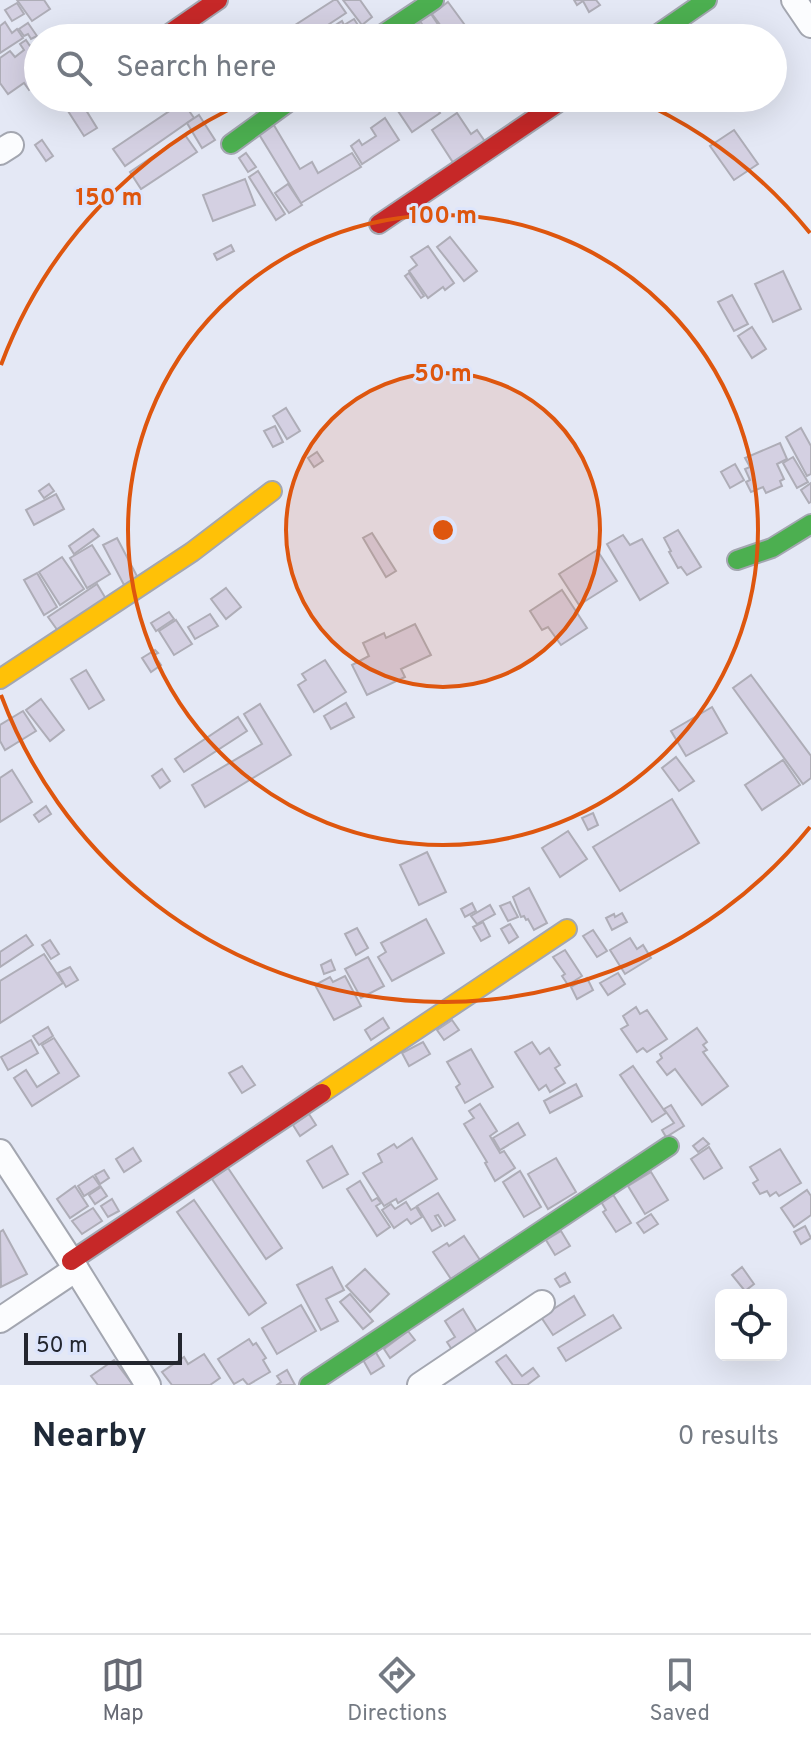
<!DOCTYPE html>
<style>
:root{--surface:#fff;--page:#f6f6f7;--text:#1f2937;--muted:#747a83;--line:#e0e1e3;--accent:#676a74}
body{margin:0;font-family:Overpass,sans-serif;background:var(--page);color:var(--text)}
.controls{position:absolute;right:24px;bottom:24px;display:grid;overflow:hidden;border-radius:12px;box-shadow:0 8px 32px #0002}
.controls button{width:72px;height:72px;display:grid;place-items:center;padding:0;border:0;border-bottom:2px solid var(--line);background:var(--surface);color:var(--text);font:40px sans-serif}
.scale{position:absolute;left:24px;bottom:20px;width:158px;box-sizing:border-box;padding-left:8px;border:4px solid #23262e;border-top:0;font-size:22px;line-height:28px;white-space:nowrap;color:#23262e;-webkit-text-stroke:6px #dde5fc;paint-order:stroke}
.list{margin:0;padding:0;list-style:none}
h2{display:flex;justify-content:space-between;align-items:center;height:104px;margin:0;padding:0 32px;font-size:34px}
h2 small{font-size:26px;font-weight:400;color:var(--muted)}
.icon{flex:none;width:44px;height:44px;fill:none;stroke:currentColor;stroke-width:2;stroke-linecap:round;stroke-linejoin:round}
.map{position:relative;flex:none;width:811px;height:1385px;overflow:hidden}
.search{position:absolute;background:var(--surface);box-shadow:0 8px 32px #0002;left:24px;right:24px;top:24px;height:88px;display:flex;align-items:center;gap:20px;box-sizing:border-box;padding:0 28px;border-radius:44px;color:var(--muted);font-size:30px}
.sheet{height:248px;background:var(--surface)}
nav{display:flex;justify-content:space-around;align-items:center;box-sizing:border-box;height:112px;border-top:2px solid var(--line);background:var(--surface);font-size:22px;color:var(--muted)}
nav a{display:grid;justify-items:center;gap:4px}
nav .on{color:var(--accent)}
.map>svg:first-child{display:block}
.building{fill:#d4d0e2;stroke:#aeadb7;stroke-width:2}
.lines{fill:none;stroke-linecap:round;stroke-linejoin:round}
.street-casing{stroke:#a3a6b0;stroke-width:28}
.fast-casing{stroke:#a3a6b0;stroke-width:22}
.slow-casing{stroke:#a3a6b0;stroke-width:22}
.jam-casing{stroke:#a3a6b0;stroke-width:22}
.street{stroke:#fbfcfe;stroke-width:24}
.fast{stroke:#4caf50;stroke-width:18}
.slow{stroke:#ffc107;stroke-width:18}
.jam{stroke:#c62828;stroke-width:18}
.ring{fill:none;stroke:#de560e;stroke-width:4}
.centre{fill:#de560e;stroke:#dde5fc;stroke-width:4}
.ring-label{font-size:24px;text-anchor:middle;font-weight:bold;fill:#de560e;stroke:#dde5fc;stroke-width:6;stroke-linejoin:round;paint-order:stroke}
</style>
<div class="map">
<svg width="811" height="1385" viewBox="0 0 811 1385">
<rect width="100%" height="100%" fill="#e4e8f5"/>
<g class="building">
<path d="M17,0H44L50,9L32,21Z"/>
<path d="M334,0H337L346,13L308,38H275Z"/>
<path d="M343,0H360L372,17L362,25Z"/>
<path d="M574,0H596L600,5L589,12L583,1L577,5Z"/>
<path d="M448,2L470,32L462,38H450L432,14Z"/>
<path d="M17,3L24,14L12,21L5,10Z"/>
<path d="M431,14L447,38H431L420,21Z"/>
<path d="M354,19L365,36L363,38H315L342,21L344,25Z"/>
<path d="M5,22L12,33L17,29L23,38L0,53V26Z"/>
<path d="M28,23L37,36L31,39L28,34L24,36L19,29Z"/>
<path d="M419,23L428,38H394Z"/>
<path d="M26,40L30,46L36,42L38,45V84L29,90L24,83L8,94L0,83V58L10,51L15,57L24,50L20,44Z"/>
<path d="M397,98H430L440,113L412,132L396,108L402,104Z"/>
<path d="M81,102L97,128L84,136L68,111Z"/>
<path d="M183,102L194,118L125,166L113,149Z"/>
<path d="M457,113L471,134L477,130L486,143L454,164L432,130Z"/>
<path d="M199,115L215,140L202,148L187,123Z"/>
<path d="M385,118L399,140L362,164L351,146L359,140L362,145L376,136L371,128Z"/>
<path d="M272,122L300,169L312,162L318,173L352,153L361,167L301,203L257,131Z"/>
<path d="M734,130L758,164L734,180L710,146Z"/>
<path d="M185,135L197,152L141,189L130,172Z"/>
<path d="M42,140L53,156L46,161L35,145Z"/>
<path d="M246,153L256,167L248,172L239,158Z"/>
<path d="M258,171L285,214L276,220L249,177Z"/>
<path d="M245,179L255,205L213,221L203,195Z"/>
<path d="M288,184L302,205L289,213L275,193Z"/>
<path d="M450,237L477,271L464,281L437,247Z"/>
<path d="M231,245L234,251L217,260L214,254Z"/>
<path d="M428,246L454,283L445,290L443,287L428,298L409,271L417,265L411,257Z"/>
<path d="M783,271L801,309L773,322L755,284Z"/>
<path d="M409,273L424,296L421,298L405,276Z"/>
<path d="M732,295L748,324L734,331L718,302Z"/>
<path d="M752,327L766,349L752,358L738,336Z"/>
<path d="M286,408L300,431L287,439L273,416Z"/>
<path d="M275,426L283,442L273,447L264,431Z"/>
<path d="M801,428L811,446V474L807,476L786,437Z"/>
<path d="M780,443L787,459L777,464L784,479L780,481L782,486L766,493L763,487L751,492L746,482L750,480L745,469L750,467L745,458Z"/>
<path d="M317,452L323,461L314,467L308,458Z"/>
<path d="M793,457L808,482L797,488L783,463Z"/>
<path d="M735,464L744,480L730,488L721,472Z"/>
<path d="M811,483V502L809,503L801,490Z"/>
<path d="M49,484L54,491L44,498L39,491Z"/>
<path d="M56,494L64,509L34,525L26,510Z"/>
<path d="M93,529L99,536L74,554L69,546Z"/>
<path d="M678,530L701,567L687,575L681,567L678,568L669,552L671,551L664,538Z"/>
<path d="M372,533L396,571L386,577L363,538Z"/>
<path d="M623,535L630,545L642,539L668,583L640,600L607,544Z"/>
<path d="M117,538L138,578L124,585L103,545Z"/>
<path d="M92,545L110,574L87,588L70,558Z"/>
<path d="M597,550L617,581L579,605L559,574Z"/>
<path d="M62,557L84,589L60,605L39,572Z"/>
<path d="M37,573L57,607L44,615L24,580Z"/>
<path d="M97,584L106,599L58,631L48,617Z"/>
<path d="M226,588L241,607L226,619L211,599Z"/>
<path d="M562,590L587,628L561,645L548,627L542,630L530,611Z"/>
<path d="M169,612L174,619L156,631L151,623Z"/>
<path d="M210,614L218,626L195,639L188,627Z"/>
<path d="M176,620L192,644L174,655L159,631Z"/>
<path d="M415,624L431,655L401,669L405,677L367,695L352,665L369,656L363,643L384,633L386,638Z"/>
<path d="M155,650L158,653L154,655L161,665L151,672L142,658Z"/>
<path d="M325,660L346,692L314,712L298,685L306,680L302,674Z"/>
<path d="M86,670L104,700L89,709L71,679Z"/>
<path d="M751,675L811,756V778L803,784L733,688Z"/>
<path d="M41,699L64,730L50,741L26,710Z"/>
<path d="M346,703L354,717L331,729L324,716Z"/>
<path d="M260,704L291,755L205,807L192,785L262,744L244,714Z"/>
<path d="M712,707L727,733L686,756L671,731Z"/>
<path d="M23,711L36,731L5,750L0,741V725Z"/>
<path d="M238,717L247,731L184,772L175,759Z"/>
<path d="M676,757L694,781L679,791L662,768Z"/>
<path d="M783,760L800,785L762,810L745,785Z"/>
<path d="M162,769L170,781L160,788L152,776Z"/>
<path d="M12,770L32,802L0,822V778Z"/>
<path d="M672,799L699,843L620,891L593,847Z"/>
<path d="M46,806L51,814L39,822L34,815Z"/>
<path d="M593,813L598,825L588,830L582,818Z"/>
<path d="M568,831L587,859L560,877L542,848Z"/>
<path d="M427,852L446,892L419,905L400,865Z"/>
<path d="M529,888L547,923L534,930L528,919L526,920L524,916L521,917L513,897Z"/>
<path d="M510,902L518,917L508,921L500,906Z"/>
<path d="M472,903L476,911L465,917L461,909Z"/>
<path d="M490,905L495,914L477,924L471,916Z"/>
<path d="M622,913L627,922L612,930L606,918L614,914L615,917Z"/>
<path d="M426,919L444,953L392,981L378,957L386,952L381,943Z"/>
<path d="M483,922L490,936L481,941L473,927Z"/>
<path d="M510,924L518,937L509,943L501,929Z"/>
<path d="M357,928L368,948L356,955L345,934Z"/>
<path d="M593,930L607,951L597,957L583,936Z"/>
<path d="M26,935L33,945L0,967V952Z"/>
<path d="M630,938L637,949L643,945L651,958L625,974L610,950Z"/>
<path d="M50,940L59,954L51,959L42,945Z"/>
<path d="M565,950L582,976L568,985L562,976L565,974L553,957Z"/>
<path d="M44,954L63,983L0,1023V981Z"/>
<path d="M368,957L384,986L361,998L345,969Z"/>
<path d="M331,960L335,970L324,974L321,965Z"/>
<path d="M70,967L78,980L66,987L58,973Z"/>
<path d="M618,973L625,984L608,995L600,983Z"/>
<path d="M345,976L361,1006L334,1020L315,985L330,977L333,982Z"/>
<path d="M587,978L593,990L577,999L571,987Z"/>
<path d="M636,1007L640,1014L647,1010L667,1039L647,1052L643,1048L637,1052L621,1029L628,1025L623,1016Z"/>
<path d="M383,1018L389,1028L371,1040L365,1030Z"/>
<path d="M452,1020L459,1030L444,1040L437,1030Z"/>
<path d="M48,1027L53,1036L39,1045L33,1036Z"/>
<path d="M697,1028L707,1042L703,1045L707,1050L703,1052L728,1086L702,1105L675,1069L667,1075L657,1062L662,1058L660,1054Z"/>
<path d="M54,1038L79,1076L32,1106L14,1078L26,1070L37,1087L59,1073L42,1045Z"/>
<path d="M31,1040L38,1053L8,1070L1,1057Z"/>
<path d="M423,1042L430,1054L409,1066L402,1053Z"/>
<path d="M532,1042L540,1054L549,1048L560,1065L555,1068L565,1083L550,1092L546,1085L539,1090L515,1052Z"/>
<path d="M471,1049L493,1087L465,1103L456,1087L460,1084L447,1062Z"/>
<path d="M242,1066L255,1085L242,1093L229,1073Z"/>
<path d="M633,1066L666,1113L652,1122L620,1075Z"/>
<path d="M576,1084L582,1096L550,1113L544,1101Z"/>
<path d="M480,1104L497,1131L490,1136L500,1153L504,1151L515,1168L495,1181L485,1163L487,1162L464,1124L474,1118L469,1111Z"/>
<path d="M671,1105L684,1126L666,1137L662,1130L674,1123L664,1109Z"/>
<path d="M309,1114L316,1125L300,1136L293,1125Z"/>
<path d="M518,1123L525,1135L500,1150L493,1138Z"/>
<path d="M412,1138L437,1179L398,1203L396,1199L384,1206L363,1173L382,1162L378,1154L394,1144L397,1148Z"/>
<path d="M703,1138L709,1144L698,1152L693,1146Z"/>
<path d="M332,1146L348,1174L323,1188L307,1161Z"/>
<path d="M709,1147L722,1168L704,1179L691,1159Z"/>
<path d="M133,1148L141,1161L124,1172L116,1159Z"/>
<path d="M780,1149L801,1183L779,1196L776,1192L770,1196L767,1191L760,1194L753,1183L758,1180L750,1167Z"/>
<path d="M556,1158L576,1192L548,1209L528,1174Z"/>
<path d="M228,1168L282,1248L266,1259L212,1179Z"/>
<path d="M104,1170L109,1178L100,1184L95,1175Z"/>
<path d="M520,1171L541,1207L524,1217L503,1182Z"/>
<path d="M651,1172L668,1200L645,1214L628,1186Z"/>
<path d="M93,1176L100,1186L84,1196L78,1186Z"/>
<path d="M360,1181L372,1201L377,1198L381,1203L376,1206L390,1227L377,1236L347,1189Z"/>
<path d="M75,1186L88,1206L70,1218L57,1199Z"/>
<path d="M101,1187L107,1196L95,1204L89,1195Z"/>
<path d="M807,1190L811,1196V1215L794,1227L781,1208Z"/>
<path d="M438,1193L455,1220L445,1226L438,1215L435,1216L441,1226L432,1231L417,1206Z"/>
<path d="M612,1193L631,1223L616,1232L603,1212L606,1210L600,1200Z"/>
<path d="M112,1199L119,1211L108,1217L101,1206Z"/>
<path d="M194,1200L266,1303L249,1315L177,1212Z"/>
<path d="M406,1202L411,1210L416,1207L422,1217L411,1224L407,1219L394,1228L382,1210L391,1204L395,1209Z"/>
<path d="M93,1208L102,1221L82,1234L72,1221Z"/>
<path d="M651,1214L658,1224L644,1233L637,1223Z"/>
<path d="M805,1226L811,1238L801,1244L794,1232Z"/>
<path d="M3,1230L27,1274L1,1287L0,1232Z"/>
<path d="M561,1231L570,1246L555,1255L546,1240Z"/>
<path d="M464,1236L480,1260L451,1279L433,1252L447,1243L449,1246Z"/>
<path d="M332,1267L344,1290L326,1299L338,1321L321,1330L297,1285Z"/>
<path d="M742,1267L754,1284L745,1291L732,1275Z"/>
<path d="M365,1269L389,1294L370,1312L346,1286Z"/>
<path d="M565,1273L570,1282L560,1287L555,1279Z"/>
<path d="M350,1294L373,1321L363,1329L340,1302Z"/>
<path d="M574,1296L585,1315L553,1335L541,1317Z"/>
<path d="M301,1305L316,1331L277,1354L262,1328Z"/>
<path d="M463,1309L480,1337L454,1353L447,1342L455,1337L445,1321Z"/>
<path d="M613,1315L621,1328L566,1361L558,1348Z"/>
<path d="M408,1331L415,1340L390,1358L384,1349Z"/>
<path d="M249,1339L253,1345L256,1343L266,1358L263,1360L270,1372L248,1385L243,1379L234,1384L218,1359Z"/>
<path d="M375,1351L384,1366L371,1374L362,1358Z"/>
<path d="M204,1354L220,1378L210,1385H172L162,1372L184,1357L188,1364Z"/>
<path d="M506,1355L522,1376L533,1368L539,1376L527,1385H513L496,1362Z"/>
<path d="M114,1360L133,1385H98L91,1376Z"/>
<path d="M287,1370L295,1385H277L281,1382L277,1376Z"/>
</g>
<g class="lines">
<g class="street-casing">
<g id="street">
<path d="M794,0L811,25"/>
<path d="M0,152L11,145"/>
<path d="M0,1152L71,1261L148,1385"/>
<path d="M0,1320L76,1269"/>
<path d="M420,1385L542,1303"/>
</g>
</g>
<g class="fast-casing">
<g id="fast">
<path d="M377,38L434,0"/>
<path d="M652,38L707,0"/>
<path d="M231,144L294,98"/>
<path d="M737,560L772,548L811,524"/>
<path d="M309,1385L669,1146"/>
</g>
</g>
<g class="slow-casing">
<g id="slow">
<path d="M0,679L192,552L272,491"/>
<path d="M322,1093L567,929"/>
</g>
</g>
<g class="jam-casing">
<g id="jam">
<path d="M163,38L218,0"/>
<path d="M379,224L565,98"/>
<path d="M71,1261L322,1093"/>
</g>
</g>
<use href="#street" class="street"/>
<use href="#fast" class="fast"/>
<use href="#slow" class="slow"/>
<use href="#jam" class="jam"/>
</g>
<circle cx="443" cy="530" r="157" fill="#de560e" fill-opacity=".12"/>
<g class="ring">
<circle cx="443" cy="530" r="157"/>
<circle cx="443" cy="530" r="315"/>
<path d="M810 827A472 472 0 0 1 1 695M1 365A472 472 0 0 1 251 99M635 99A472 472 0 0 1 810 233"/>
</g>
<circle cx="443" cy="530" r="12" class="centre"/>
<g class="ring-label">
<text x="109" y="205">150 m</text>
<text x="443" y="223">100 m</text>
<text x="443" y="381">50 m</text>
</g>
</svg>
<div class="controls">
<button><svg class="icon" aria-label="locate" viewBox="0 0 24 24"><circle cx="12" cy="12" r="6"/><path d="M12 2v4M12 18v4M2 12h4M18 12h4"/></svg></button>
</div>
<div class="scale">50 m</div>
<div class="search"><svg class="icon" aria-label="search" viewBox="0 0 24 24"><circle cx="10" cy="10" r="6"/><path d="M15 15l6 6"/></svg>Search here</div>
</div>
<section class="sheet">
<h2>Nearby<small>0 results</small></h2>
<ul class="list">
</ul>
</section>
<nav>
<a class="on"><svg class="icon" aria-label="map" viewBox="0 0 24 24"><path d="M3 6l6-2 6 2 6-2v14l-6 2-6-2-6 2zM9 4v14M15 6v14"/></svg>Map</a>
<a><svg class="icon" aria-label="directions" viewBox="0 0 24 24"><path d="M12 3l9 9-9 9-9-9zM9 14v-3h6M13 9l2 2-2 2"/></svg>Directions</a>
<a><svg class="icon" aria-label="saved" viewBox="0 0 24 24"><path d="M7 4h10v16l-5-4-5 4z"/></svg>Saved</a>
</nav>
